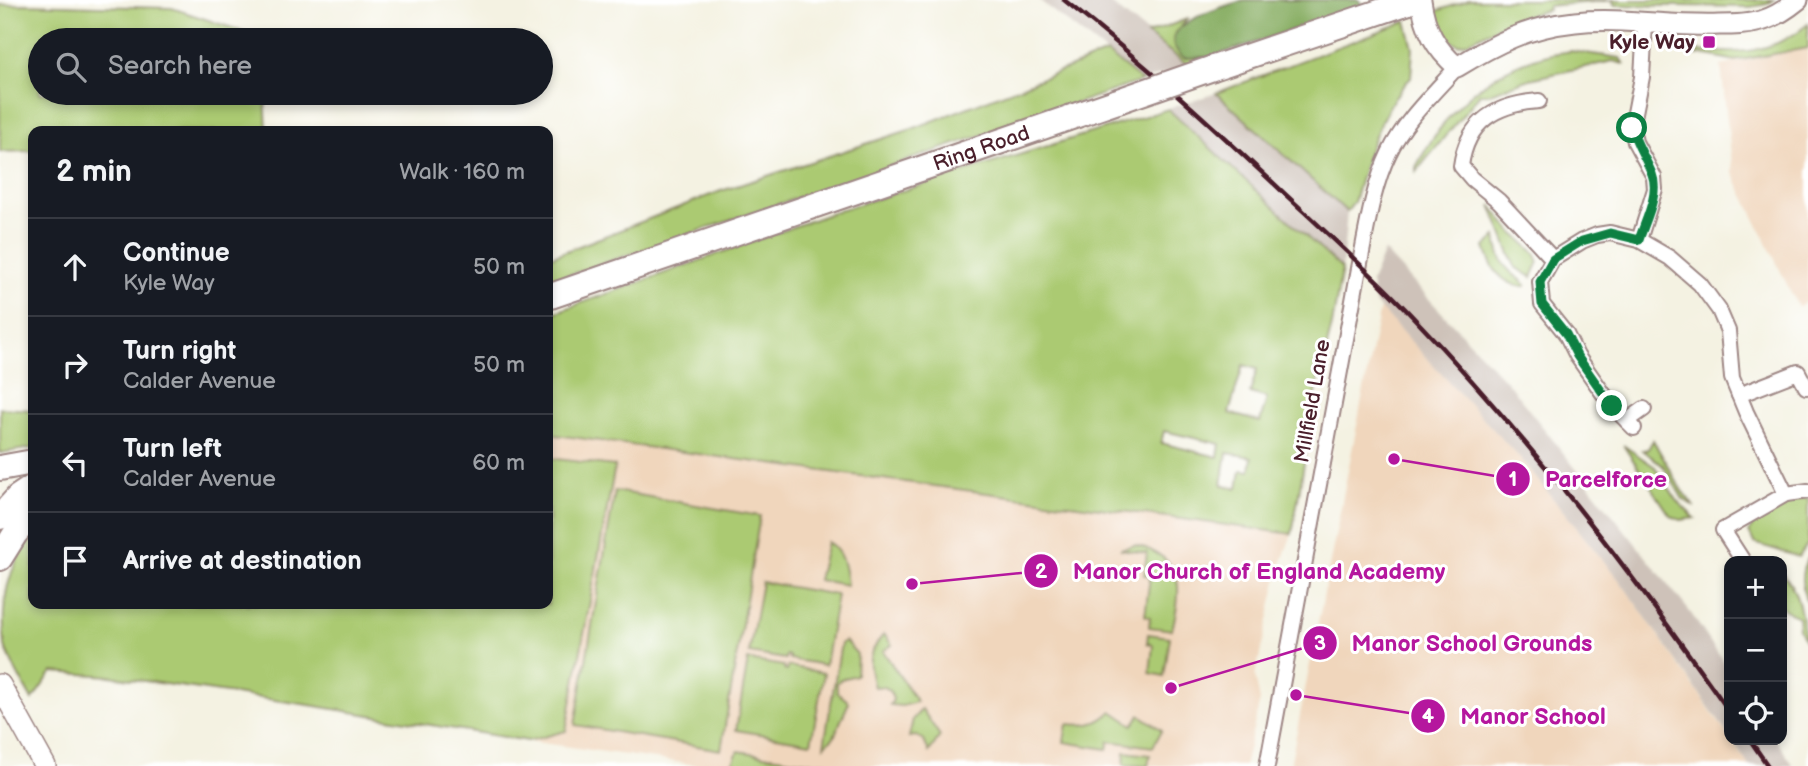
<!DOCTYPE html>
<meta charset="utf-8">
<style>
:root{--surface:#171b24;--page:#20242c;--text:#f1f3f6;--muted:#9ea1a6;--line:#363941}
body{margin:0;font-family:"Balsamiq Sans",sans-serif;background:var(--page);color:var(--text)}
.controls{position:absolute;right:21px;bottom:21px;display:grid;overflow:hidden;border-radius:14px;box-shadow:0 4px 10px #0003}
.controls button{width:63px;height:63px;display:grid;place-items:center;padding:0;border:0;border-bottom:2px solid var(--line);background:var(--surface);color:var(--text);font:35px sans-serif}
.stop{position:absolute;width:21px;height:21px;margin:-16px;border:5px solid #0b8043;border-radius:50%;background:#fff}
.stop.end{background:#0b8043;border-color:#fff;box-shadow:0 2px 7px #0008}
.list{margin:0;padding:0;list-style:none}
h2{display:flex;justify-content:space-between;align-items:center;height:91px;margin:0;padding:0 28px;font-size:30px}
h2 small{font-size:23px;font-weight:400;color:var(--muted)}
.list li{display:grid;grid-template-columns:46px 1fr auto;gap:21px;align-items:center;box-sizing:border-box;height:98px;padding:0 28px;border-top:2px solid var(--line)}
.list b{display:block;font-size:26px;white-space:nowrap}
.list p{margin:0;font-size:23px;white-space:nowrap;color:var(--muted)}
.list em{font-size:23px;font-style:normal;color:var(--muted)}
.icon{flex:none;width:38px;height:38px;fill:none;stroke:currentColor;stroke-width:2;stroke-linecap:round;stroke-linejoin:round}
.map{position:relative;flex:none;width:1808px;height:766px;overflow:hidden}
.search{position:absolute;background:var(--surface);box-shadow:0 4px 10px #0003;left:28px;top:28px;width:525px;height:77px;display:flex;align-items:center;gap:18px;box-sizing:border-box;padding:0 24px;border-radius:38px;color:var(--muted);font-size:26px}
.panel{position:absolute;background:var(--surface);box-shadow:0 4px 10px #0003;left:28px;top:126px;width:525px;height:483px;border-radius:14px}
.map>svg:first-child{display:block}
.built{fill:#f0d6bc}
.industrial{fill:#cec2b9}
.green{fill:#abca72;stroke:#7a744e;stroke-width:2;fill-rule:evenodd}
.forest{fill:#88ae64;stroke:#696648;stroke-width:2}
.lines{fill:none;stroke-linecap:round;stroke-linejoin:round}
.street-casing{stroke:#9f8886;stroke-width:18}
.secondary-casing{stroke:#9f8886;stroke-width:23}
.primary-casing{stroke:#9f8886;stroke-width:24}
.highway-casing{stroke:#9f8886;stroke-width:28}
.street{stroke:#fff;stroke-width:14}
.secondary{stroke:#fff;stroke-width:19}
.primary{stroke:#fff;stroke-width:21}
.highway{stroke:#fff;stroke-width:24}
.rail{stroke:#4a1f2b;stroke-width:4.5}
.highway-bridge-casing{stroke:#9f8886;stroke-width:28;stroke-linecap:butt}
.highway-bridge{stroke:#fff;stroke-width:24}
.route{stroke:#0b8043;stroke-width:9}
.poi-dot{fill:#b5179e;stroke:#fff;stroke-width:2.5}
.labels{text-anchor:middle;stroke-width:6;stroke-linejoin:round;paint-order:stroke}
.poi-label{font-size:21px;font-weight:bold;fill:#4a1f2b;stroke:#fff;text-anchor:end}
.street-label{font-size:21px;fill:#4a1f2b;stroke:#fff}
.leader{fill:none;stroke:#b5179e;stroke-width:2.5}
.callout-dot{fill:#b5179e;stroke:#fff;stroke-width:2.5}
.mark-label{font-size:21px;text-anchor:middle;font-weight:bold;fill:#fff}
.callout-label{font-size:23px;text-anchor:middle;font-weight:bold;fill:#b5179e;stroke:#fff;stroke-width:6;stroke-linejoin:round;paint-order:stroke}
</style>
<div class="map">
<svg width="1808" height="766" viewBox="0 0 1808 766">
<rect width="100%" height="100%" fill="#fff"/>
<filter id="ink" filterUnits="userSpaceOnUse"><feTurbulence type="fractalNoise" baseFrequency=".0143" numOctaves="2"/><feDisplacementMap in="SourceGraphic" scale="14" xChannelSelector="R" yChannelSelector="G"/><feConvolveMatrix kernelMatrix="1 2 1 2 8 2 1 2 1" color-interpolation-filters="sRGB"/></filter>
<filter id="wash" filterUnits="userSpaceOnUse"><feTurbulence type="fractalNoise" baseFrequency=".00686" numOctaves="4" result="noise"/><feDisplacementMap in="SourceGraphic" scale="28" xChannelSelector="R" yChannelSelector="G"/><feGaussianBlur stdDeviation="1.57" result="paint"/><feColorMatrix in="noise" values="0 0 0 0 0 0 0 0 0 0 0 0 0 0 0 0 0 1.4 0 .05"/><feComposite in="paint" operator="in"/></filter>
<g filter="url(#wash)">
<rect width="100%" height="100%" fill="#f4f2e2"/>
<g class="built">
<path d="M1808,48V301L1798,307L1733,173L1721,66Z"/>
<path d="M1380,308L1519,457L1620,581L1749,766H1290Z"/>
<path d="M548,434L1292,534L1281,564L1255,676L1260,701L1244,766H704L528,741L309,705L110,676L51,672L548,604Z"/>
</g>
<g class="industrial">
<path d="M1039,0H1106L1189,66L1142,81Z"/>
<path d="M1216,93L1347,212L1342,269L1168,109Z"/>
<path d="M1384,251L1506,381L1690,612L1729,670V736L1620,581L1519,457L1375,303L1371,282Z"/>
<path d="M1732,740H1776L1794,766H1749Z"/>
</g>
<g class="green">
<path d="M1469,0H1774L1767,4L1750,7L1614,5L1613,0L1548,6V10L1517,18L1465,43L1458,44L1441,37L1431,13Z"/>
<path d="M23,4L172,8L263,38V40H40V93H265L267,131H33V151L0,152V5Z"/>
<path d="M1187,19L1175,34L1184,58H1199L1189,66L1147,34Z"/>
<path d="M1406,21L1413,48L1411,77L1394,98L1380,124L1369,150L1354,202L1347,212L1216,93Z"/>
<path d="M1808,24V48L1735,61L1712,56L1690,54L1694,51C1737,54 1773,54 1808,24Z"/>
<path d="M1571,51L1620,58L1624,64L1613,61L1530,79L1487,94H1480L1416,172V167C1449,104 1498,59 1571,51Z"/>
<path d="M1107,53L1142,81L548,282V258L721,191L912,129Z"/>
<path d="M1168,109L1342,269L1332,325L1318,382L1292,534L548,434V315L840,210ZM1243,365L1257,369L1250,393L1267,398L1260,422L1229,413ZM1164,431L1220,444L1218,457L1161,443ZM1227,453L1252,457L1250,471L1241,470L1238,488L1222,485Z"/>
<path d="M1491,205L1511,231L1535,253L1539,262L1532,277L1515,267Z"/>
<path d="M1496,237C1498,251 1501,264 1513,274C1518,278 1522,280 1526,285L1523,287C1500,283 1491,268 1485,247Z"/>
<path d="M0,408L33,410V448L0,453Z"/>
<path d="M1653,440L1682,491L1695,507L1683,499L1663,466L1643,450L1648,449Z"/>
<path d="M1623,445L1655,467L1679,503L1695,518L1680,520L1670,515Z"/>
<path d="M548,458L615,466L566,731L528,741L309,705L110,676L52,672L32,700C23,683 11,664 5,646C0,601 8,568 33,533V604H548Z"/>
<path d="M615,491L760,516L721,750L575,725Z"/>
<path d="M1808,498V543L1799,557L1754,543L1749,532C1752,520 1765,520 1769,510L1793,499Z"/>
<path d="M827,542C843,550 845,569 847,585L818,580Z"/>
<path d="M1135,545C1186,558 1182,588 1172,630L1149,627L1150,617L1145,616L1150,576L1144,575L1147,553L1120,549Z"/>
<path d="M1808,559V605C1802,590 1798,573 1808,559Z"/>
<path d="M1782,573C1801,593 1801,619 1807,644L1799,630L1798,617L1782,608Z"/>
<path d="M762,582L837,595L825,665L789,659V656L786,655L785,659L749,653Z"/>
<path d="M884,634L892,645L883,651L917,702L902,706L890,705L893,700C891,689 885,685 874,687C867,661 867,655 884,634Z"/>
<path d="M1148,634L1170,637L1164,676L1150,673L1153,645L1147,643Z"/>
<path d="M845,641L857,654L856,675L841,679L837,683V692L849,702L834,737L824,746L841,643Z"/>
<path d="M748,660L784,666V670L787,671L788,666L824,673L811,743L736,730Z"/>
<path d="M922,709L940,736L929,752L923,739L916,736L909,737L913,719Z"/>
<path d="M1112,711L1133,725L1140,715L1162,730L1153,747L1109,741L1107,749L1064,742L1067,724C1086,726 1098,725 1112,711Z"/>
<path d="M738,751L815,763L824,762L837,766H734L732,764Z"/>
<path d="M1125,752L1150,755L1148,766L1124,765Z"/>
</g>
<path class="forest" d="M1244,0H1359L1363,7L1211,57L1184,58C1145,26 1224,7 1244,0Z"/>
</g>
<g filter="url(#ink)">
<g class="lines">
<g class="street-casing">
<g id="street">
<path d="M1539,101C1496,104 1467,121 1461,166L1472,179L1499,201L1553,259"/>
<path d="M1639,240L1655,189L1654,177L1635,142L1632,128L1642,77L1645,24"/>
<path d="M1739,395L1798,372L1806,387"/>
<path d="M1627,421L1644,409"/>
<path d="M1634,428L1612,406L1577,356L1566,334L1542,304L1540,282L1553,259L1582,241L1597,235L1610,233L1639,240L1670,258L1700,284L1719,310L1728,331L1732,378L1746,412L1786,494"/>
<path d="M1743,561L1723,530L1786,494L1808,491"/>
<path d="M1267,766L1360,263C1367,227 1373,186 1389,153C1405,120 1433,94 1457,67"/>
</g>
</g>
<g class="secondary-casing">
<path id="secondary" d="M1421,0C1425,29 1435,48 1457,67C1496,43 1528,27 1575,22C1622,17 1671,27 1719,25C1733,25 1747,25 1761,21C1775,17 1787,9 1798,0"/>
</g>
<g class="primary-casing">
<path id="primary" d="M0,685L45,766"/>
</g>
<g class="highway-casing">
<g id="highway">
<path d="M1213,68L1415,0"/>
<path id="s1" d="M548,297L1118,101"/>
<path d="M0,468L33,462"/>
<path d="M0,517L18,497L33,487"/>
<path d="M0,558L15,534L33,513"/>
</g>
</g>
<use href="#street" class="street"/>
<use href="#secondary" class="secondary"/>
<use href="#primary" class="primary"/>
<use href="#highway" class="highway"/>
<g class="rail">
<path d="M1064,0C1142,61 1215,128 1286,195C1329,235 1372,274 1412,316C1529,438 1632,573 1729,711"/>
<path d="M1750,740L1768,766"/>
</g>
<g class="highway-bridge-casing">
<path id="highway-bridge" d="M1118,101L1213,68"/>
</g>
<use href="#highway-bridge" class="highway-bridge"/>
</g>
</g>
<g class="lines" filter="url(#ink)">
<path class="route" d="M1612,406L1577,356L1566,334L1542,304L1540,282L1553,259L1582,241L1610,233L1639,240C1645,221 1660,194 1652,174C1646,158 1636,145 1632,128"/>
</g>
<rect class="poi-dot" x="1702" y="35" width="14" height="14" rx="3.5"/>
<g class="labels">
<g class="poi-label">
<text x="1695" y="49">Kyle Way</text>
</g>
<g class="street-label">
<text dy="7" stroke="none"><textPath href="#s1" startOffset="458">Ring Road</textPath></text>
<text transform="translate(1312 401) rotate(-80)" y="7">Millfield Lane</text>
</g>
</g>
<path class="leader" d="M1394 459L1513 479M912 584L1041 571M1171 688L1320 643M1296 695L1428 716"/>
<g class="callout-dot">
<circle cx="1394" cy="459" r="7"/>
<circle cx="912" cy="584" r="7"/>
<circle cx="1171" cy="688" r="7"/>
<circle cx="1296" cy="695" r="7"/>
<circle cx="1513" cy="479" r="18"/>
<circle cx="1041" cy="571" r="18"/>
<circle cx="1320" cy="643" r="18"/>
<circle cx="1428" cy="716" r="18"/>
</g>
<g class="mark-label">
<text x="1513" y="486">1</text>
<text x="1041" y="578">2</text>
<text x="1320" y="650">3</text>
<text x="1428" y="723">4</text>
</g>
<g class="callout-label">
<text x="1606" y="487">Parcelforce</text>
<text x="1259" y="579">Manor Church of England Academy</text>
<text x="1472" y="651">Manor School Grounds</text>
<text x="1533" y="724">Manor School</text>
</g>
</svg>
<div class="controls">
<button>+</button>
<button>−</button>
<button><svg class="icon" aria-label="locate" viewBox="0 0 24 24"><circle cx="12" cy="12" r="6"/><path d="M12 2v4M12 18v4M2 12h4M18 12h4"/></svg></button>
</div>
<div class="stop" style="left:1632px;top:128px"></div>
<div class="stop end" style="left:1612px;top:406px"></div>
<div class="search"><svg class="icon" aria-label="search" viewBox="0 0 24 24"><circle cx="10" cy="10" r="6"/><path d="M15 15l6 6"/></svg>Search here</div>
<section class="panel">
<h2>2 min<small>Walk · 160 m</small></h2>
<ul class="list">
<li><svg class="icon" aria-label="ahead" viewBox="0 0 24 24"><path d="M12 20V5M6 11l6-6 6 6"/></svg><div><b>Continue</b><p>Kyle Way</p></div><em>50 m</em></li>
<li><svg class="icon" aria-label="right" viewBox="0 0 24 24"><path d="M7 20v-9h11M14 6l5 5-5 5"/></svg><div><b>Turn right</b><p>Calder Avenue</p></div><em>50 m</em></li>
<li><svg class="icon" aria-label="left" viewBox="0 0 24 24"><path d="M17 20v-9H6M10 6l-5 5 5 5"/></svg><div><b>Turn left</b><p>Calder Avenue</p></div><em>60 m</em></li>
<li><svg class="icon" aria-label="arrive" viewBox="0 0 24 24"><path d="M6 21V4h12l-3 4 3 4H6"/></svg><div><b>Arrive at destination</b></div></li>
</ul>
</section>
</div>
